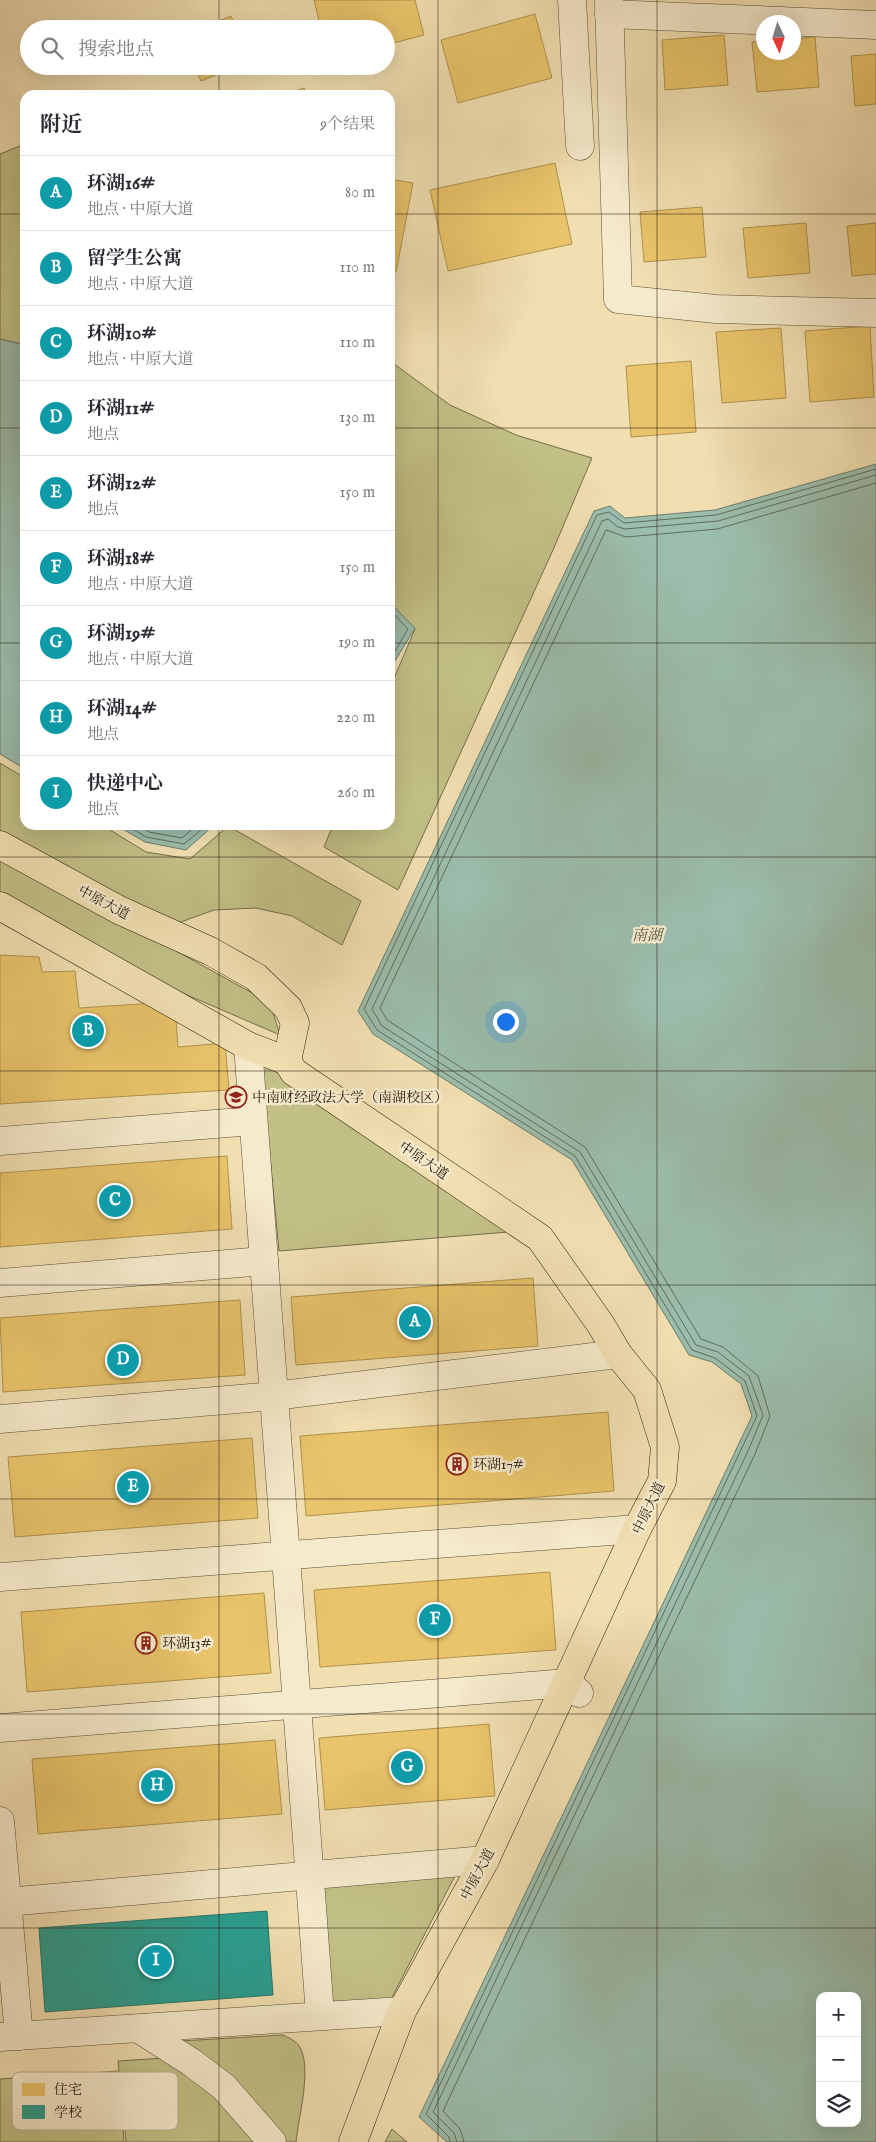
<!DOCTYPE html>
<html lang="zh">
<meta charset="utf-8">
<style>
:root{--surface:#fff;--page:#f7f7f7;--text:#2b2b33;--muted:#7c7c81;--line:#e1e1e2;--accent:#8f2418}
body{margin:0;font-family:"IM FELL English","Noto Serif SC",serif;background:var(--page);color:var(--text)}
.controls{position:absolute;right:15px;bottom:15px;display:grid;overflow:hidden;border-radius:10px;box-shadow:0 5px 20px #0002}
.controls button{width:45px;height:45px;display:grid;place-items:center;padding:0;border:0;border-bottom:1px solid var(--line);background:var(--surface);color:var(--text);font:25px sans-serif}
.compass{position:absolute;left:756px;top:15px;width:45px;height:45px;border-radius:50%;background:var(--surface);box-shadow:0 5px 20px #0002;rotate:176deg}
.you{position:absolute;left:505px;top:1021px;width:18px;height:18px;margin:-12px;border:4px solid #fff;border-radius:50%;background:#1a73e8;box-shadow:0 0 0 8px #1a73e833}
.badge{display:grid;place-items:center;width:32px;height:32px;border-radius:50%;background:var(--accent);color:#fff;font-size:16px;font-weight:700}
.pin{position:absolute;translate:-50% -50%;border:2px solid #fff;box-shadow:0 1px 5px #0006}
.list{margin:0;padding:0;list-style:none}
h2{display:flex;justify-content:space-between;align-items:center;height:65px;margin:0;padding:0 20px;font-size:21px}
h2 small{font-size:16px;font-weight:400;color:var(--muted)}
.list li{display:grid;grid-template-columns:32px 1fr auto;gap:15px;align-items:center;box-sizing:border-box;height:75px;padding:0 20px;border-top:1px solid var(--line)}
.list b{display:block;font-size:19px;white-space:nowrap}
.list p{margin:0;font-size:16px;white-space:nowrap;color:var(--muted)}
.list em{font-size:16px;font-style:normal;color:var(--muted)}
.icon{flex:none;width:28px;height:28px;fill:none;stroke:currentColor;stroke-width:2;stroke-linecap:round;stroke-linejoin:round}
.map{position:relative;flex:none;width:876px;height:2142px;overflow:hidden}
.search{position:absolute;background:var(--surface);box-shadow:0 5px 20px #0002;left:20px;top:20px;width:375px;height:55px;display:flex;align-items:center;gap:12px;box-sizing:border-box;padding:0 18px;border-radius:28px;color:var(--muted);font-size:19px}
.panel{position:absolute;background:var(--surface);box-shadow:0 5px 20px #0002;left:20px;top:90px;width:375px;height:740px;border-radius:15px}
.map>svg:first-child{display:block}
.green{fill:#c2c086;stroke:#746e4a}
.water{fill:#9bbdac;stroke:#6c7d6d;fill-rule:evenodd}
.homes{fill:#e9c46a;stroke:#ae924e}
.schools{fill:#2a9d8f;stroke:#297668}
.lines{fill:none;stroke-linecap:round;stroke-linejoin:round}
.shore{stroke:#606c5d;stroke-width:1}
.minor-casing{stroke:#594d37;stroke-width:29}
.major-casing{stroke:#261c0e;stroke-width:29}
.minor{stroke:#f6eacc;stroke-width:28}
.major{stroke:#f1dfb1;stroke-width:28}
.grid{fill:none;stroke:#261c0e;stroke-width:1;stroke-opacity:0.55}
.labels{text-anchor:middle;stroke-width:5;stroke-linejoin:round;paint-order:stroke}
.street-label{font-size:14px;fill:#261c0e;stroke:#f6eacc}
.poi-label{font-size:14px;fill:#261c0e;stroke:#f6eacc;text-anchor:start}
.water-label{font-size:15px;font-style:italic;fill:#4f5445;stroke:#f6eacc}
.key{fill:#f6eacc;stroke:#b8ac93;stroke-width:1}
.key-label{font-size:14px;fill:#261c0e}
</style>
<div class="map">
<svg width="876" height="2142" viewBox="0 0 876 2142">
<rect width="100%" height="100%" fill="#f1dfb1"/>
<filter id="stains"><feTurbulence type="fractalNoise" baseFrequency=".004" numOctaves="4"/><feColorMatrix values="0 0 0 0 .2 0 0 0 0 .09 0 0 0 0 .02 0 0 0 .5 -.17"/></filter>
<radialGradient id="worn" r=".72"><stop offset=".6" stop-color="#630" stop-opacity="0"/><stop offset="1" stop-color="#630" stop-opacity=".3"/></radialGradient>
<g class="green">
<path d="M25,144V345L0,339V154Z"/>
<path d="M390,361L450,405L516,435L592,458L553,550L398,890L324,847L333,825H390V688L415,629L390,603Z"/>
<path d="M0,763L25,778V825H102L146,852L190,859L228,826L361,901L342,945L292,916L256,908L214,910L167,927L0,837Z"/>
<path d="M0,853L270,1003L280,1035L143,976L0,893Z"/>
<path d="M261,1062L292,1082L520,1231L279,1251Z"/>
<path d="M459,1868L389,2003L324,2008L316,1880Z"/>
<path d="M283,2035C289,2038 295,2040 299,2046C313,2066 298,2119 296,2142H281L180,2041Z"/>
<path d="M179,2057L264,2142H126L118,2061Z"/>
<path d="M118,2071L124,2142H0V2079Z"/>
<path d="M392,2129L407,2142H385Z"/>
</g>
<g class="water">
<path d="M0,339L25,345V769L0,754Z"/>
<path d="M876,464V2142H447L419,2117L752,1416L741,1384L712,1362L689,1355L572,1160L373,1034L358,1011L594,511L610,506L625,518L715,510ZM820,1996H857V2123H820Z"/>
<path d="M390,603L415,628L390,669Z"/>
<path d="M116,825H214L186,850L145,842Z"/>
</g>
<g class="homes">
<path d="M314,0H415L424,35L386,45V29H321Z"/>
<path d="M535,14L552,78L458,103L441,40Z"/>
<path d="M231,16L236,29H199Z"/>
<path d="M724,35L728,85L665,90L662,40Z"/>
<path d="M815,37L819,87L757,92L752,42L764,41V52H794V39Z"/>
<path d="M876,54V104L855,106L851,56Z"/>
<path d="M195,66H238L201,81Z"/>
<path d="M304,88L307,95H284Z"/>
<path d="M555,163L572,244L448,271L430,190Z"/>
<path d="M390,179L413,183L396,272L390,271Z"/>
<path d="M702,207L706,257L644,262L640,212Z"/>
<path d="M806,223L810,273L748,278L743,228Z"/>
<path d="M876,223V274L852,276L847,226Z"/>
<path d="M870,326L874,397L810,402L805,331Z"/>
<path d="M781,328L786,398L722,403L716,332Z"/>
<path d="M691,361L696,432L631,437L626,366Z"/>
<path d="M0,955L39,957L42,972L75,971L79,1008L155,1003L176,1019L178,1047L225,1043L229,1090L0,1104Z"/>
<path d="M227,1156L232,1229L0,1247V1173Z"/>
<path d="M533,1278L538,1346L296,1365L291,1297Z"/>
<path d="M240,1300L245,1375L3,1392L0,1318Z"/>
<path d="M608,1412L614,1491L306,1516L300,1436Z"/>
<path d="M252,1438L258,1518L15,1537L8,1457Z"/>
<path d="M550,1572L556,1650L320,1667L314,1590Z"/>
<path d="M264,1593L271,1673L27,1692L21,1612Z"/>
<path d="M489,1724L495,1796L325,1810L319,1738Z"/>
<path d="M275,1740L282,1814L38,1834L32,1759Z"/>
</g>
<path class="schools" d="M267,1911L273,1995L45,2012L39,1928Z"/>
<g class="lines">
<g class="shore">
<path d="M390,610L408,629L390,660"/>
<path d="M126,825L146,837L184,844L207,825"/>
<path d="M138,825L149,832L182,838L197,825"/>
<path d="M450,2142L449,2137L426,2114L757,1416L745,1381L715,1358L692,1350L575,1156L377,1030L364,1009L597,515L609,512L624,523L716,515L876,469"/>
<path d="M457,2142L454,2133L433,2112L748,1451L763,1415L749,1376L718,1352L696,1345L580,1152L382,1026L372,1009L602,521L608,519L618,527L625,529L718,521L876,475"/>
<path d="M464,2142L460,2129L443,2111L755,1454L770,1416L758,1376L723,1347L701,1339L585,1147L387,1020L380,1008L606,530L626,537L717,529L876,483"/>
</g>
<g class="minor-casing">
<g id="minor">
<path d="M572,0L580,146"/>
<path d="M609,0L618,299L716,309L876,313"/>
<path d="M609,14L876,25"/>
<path d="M248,1046L320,2015"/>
<path d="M0,1141L253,1121"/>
<path d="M0,1283L264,1261"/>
<path d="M0,1419L274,1396L618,1354"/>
<path d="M0,1577L637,1529"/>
<path d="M0,1728L567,1683L579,1693"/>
<path d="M0,1821L19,2036"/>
<path d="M7,1902L485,1860"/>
<path d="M139,2029L191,2062L224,2087L272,2142"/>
<path d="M0,2037L402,2011"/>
</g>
</g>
<g class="major-casing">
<g id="major">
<path d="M0,845L119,910L210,951L256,977L288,1008L295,1023L287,1061"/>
<path d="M0,906L248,1046L287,1061L294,1072L540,1238L601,1325L618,1354L647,1390L665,1447L662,1481L637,1529L485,1860L402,2011L353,2142"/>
</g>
</g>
<use href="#minor" class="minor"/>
<use href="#major" class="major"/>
</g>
<path class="grid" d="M219,0V29M438,0V2142M657,0V2142M219,66V95M0,214H25M390,214H876M0,428H25M390,428H876M0,643H25M390,643H876M219,825V2142M0,857H876M0,1071H876M0,1285H876M0,1499H876M0,1714H876M0,1928H876"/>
<defs>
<g id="university-ring" transform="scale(1.125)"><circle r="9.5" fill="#f6eacc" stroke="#8f2418" stroke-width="1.5"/><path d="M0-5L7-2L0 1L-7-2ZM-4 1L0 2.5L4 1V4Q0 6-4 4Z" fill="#8f2418"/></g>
<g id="building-ring" transform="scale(1.125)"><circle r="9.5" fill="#f6eacc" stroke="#8f2418" stroke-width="1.5"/><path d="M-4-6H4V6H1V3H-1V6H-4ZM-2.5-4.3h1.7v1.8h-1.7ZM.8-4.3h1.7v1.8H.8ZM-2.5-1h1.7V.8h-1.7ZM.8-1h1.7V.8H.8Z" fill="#8f2418"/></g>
</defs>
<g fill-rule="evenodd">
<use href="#university-ring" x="236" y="1097"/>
<use href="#building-ring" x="457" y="1464"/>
<use href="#building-ring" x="146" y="1643"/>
</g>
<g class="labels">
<g class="street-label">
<text transform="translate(104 902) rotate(28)" y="5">中原大道</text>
<text transform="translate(424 1160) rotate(34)" y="5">中原大道</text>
<text transform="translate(648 1508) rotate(-64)" y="5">中原大道</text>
<text transform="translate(477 1874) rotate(-62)" y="5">中原大道</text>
</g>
<g class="poi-label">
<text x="252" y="1102">中南财经政法大学（南湖校区）</text>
<text x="473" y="1469">环湖17#</text>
<text x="162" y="1648">环湖13#</text>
</g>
<g class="water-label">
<text x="647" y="940">南湖</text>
</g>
</g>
<rect x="12" y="2072" width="166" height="58" rx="8" class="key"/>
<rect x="22" y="2083" width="23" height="13" fill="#e9c46a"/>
<rect x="22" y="2105" width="23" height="14" fill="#2a9d8f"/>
<g class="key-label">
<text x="54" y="2094">住宅</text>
<text x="54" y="2117">学校</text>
</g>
<rect width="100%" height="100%" filter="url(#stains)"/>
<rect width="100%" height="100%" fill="url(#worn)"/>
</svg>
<div class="controls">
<button>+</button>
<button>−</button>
<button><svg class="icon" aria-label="layers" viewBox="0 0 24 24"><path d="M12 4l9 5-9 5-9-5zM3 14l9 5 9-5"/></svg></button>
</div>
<svg class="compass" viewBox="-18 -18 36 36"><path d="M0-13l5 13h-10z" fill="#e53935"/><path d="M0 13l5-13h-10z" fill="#7c7c81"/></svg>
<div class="you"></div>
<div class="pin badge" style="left:415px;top:1322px;background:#0f9aa8">A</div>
<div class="pin badge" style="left:88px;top:1031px;background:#0f9aa8">B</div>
<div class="pin badge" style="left:115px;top:1201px;background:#0f9aa8">C</div>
<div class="pin badge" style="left:123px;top:1360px;background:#0f9aa8">D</div>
<div class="pin badge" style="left:133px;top:1487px;background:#0f9aa8">E</div>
<div class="pin badge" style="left:435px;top:1620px;background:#0f9aa8">F</div>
<div class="pin badge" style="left:407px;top:1767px;background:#0f9aa8">G</div>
<div class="pin badge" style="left:157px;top:1786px;background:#0f9aa8">H</div>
<div class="pin badge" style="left:156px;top:1961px;background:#0f9aa8">I</div>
<div class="search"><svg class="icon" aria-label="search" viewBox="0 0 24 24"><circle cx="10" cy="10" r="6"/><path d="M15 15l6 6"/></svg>搜索地点</div>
<section class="panel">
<h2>附近<small>9个结果</small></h2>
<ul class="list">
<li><span class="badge" style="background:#0f9aa8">A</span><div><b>环湖16#</b><p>地点 · 中原大道</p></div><em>80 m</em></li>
<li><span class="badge" style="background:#0f9aa8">B</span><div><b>留学生公寓</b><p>地点 · 中原大道</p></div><em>110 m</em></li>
<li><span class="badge" style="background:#0f9aa8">C</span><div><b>环湖10#</b><p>地点 · 中原大道</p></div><em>110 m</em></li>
<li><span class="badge" style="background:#0f9aa8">D</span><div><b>环湖11#</b><p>地点</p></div><em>130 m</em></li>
<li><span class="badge" style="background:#0f9aa8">E</span><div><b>环湖12#</b><p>地点</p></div><em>150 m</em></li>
<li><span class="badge" style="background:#0f9aa8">F</span><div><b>环湖18#</b><p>地点 · 中原大道</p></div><em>150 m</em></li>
<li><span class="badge" style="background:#0f9aa8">G</span><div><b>环湖19#</b><p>地点 · 中原大道</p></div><em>190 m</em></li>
<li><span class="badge" style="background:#0f9aa8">H</span><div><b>环湖14#</b><p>地点</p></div><em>220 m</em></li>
<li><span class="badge" style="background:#0f9aa8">I</span><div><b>快递中心</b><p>地点</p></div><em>260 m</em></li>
</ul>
</section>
</div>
